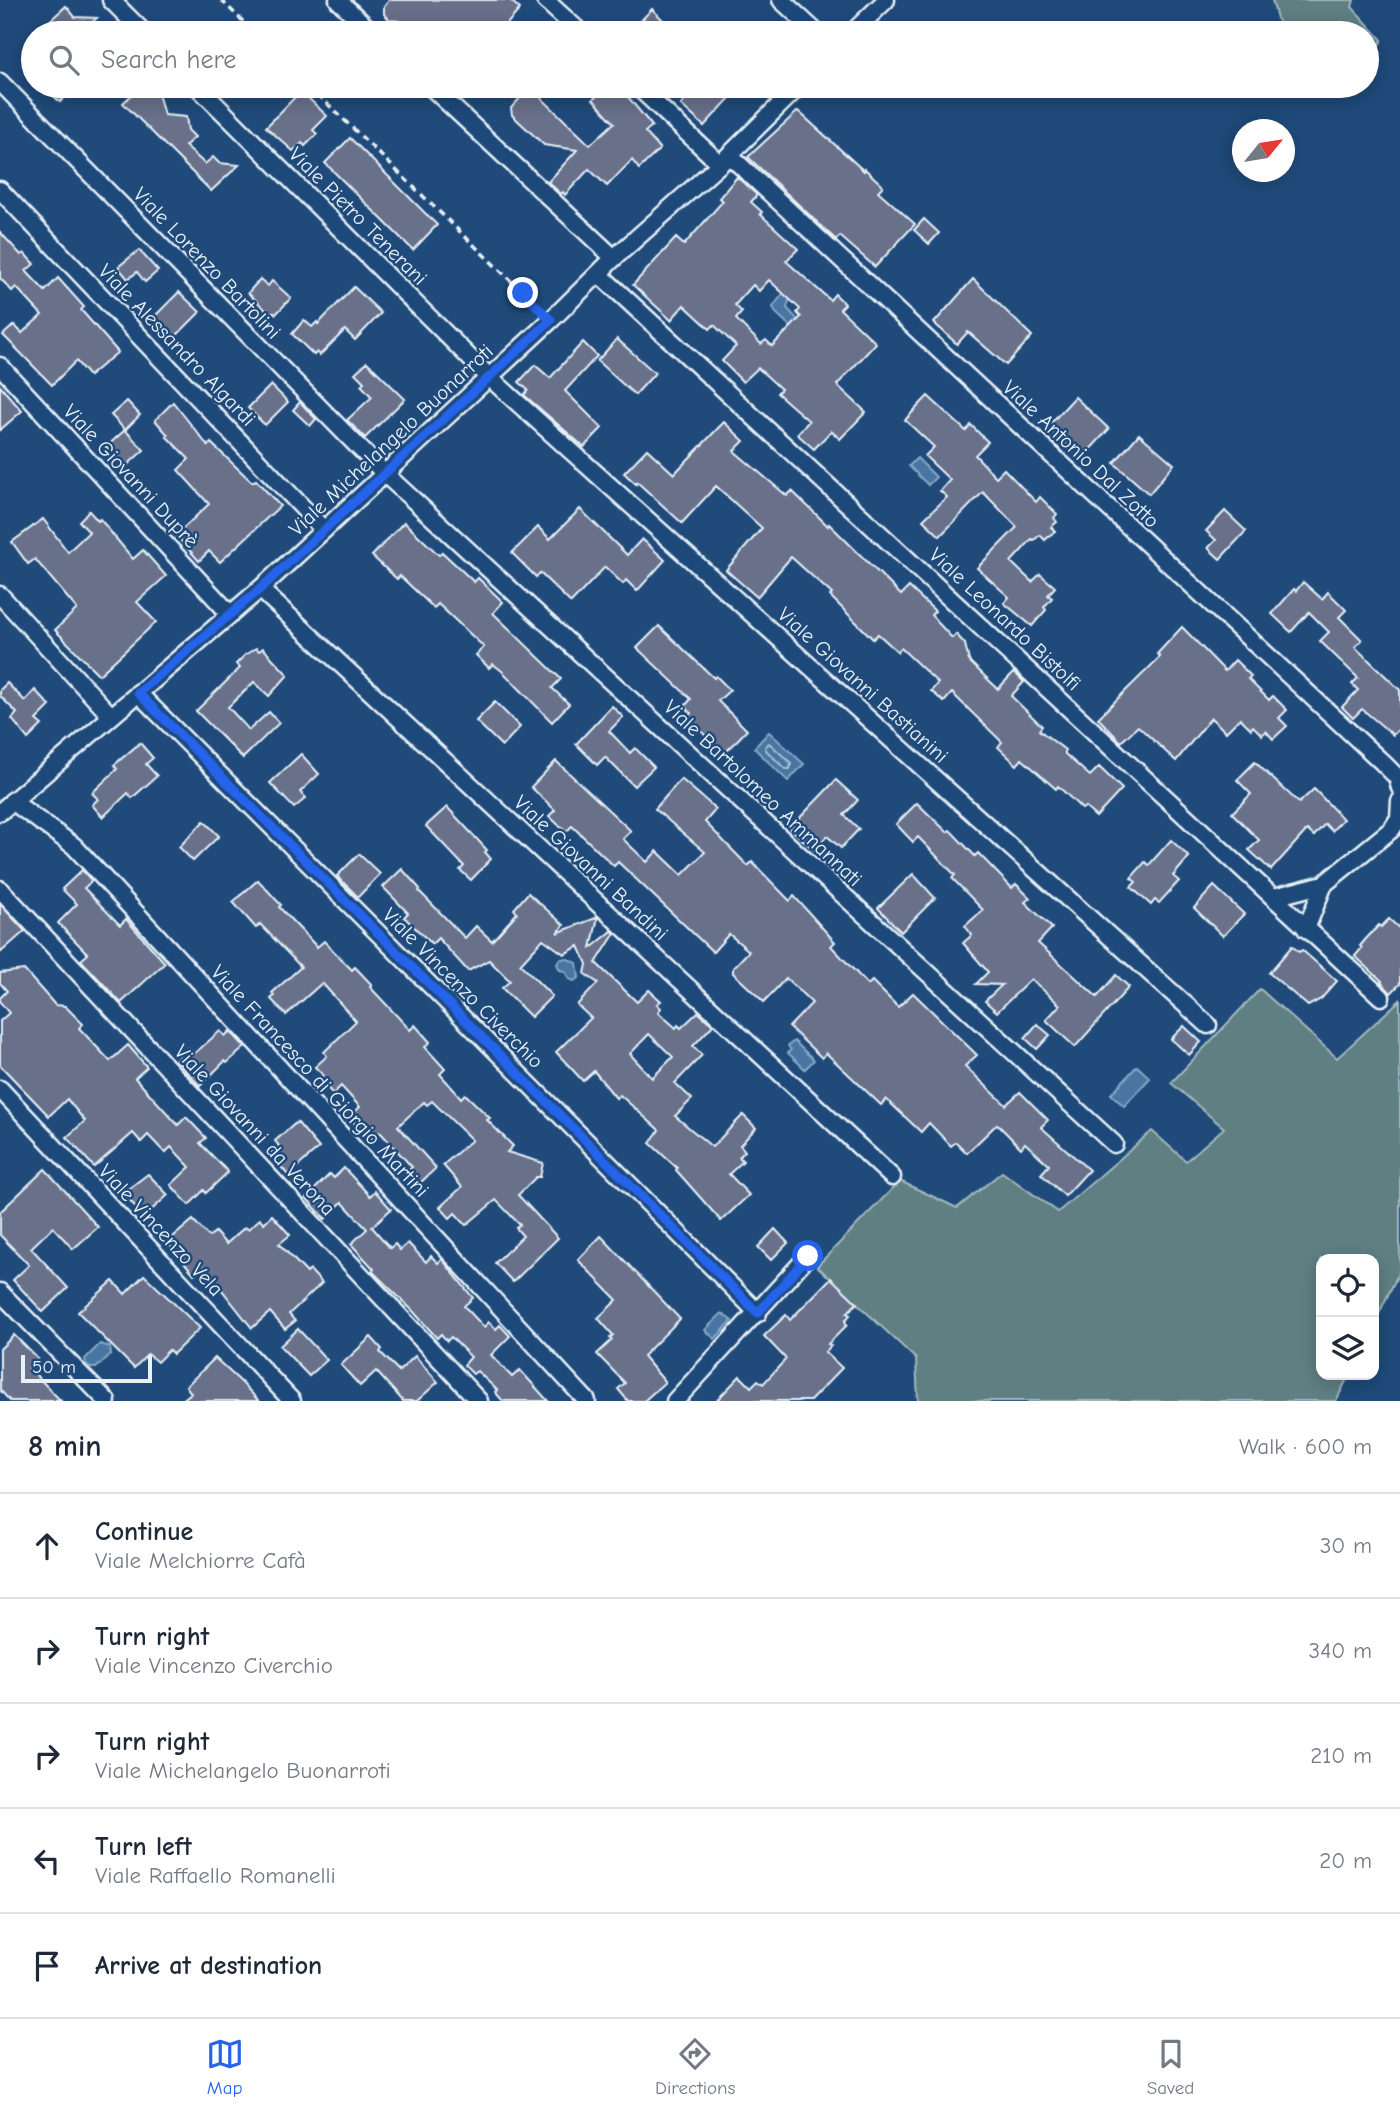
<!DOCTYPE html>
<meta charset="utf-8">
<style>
:root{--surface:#fff;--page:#f6f6f7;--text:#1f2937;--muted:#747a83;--line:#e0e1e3;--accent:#2563eb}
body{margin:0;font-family:"Comic Neue",sans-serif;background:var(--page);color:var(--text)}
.controls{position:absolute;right:21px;bottom:21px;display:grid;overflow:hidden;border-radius:14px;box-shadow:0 4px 18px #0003}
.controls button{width:63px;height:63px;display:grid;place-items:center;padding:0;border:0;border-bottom:2px solid var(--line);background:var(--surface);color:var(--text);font:35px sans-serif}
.compass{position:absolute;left:1232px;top:119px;width:63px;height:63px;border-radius:50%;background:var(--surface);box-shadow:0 4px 18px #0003;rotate:60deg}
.scale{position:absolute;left:21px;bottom:18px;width:131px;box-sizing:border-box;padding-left:7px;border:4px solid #e8f1f8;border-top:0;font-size:19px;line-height:24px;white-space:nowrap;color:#e8f1f8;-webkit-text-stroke:5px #1f4a7a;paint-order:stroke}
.stop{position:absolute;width:21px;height:21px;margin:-16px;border:5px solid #2563eb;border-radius:50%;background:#fff}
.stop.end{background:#2563eb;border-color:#fff;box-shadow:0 2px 7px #0008}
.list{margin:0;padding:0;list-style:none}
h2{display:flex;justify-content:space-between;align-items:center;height:91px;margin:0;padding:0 28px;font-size:30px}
h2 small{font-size:23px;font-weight:400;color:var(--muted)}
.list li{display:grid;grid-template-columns:46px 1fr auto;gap:21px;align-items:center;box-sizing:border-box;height:105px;padding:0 28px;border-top:2px solid var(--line)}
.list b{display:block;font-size:26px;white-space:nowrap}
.list p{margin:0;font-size:23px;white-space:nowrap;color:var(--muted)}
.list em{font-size:23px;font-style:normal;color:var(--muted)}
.icon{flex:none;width:38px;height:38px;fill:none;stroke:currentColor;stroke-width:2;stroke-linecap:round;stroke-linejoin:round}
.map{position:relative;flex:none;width:1400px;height:1401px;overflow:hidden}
.search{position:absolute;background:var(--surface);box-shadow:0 4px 18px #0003;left:21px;right:21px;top:21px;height:77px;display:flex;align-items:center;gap:18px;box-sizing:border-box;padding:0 24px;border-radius:38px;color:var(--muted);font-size:26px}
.sheet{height:616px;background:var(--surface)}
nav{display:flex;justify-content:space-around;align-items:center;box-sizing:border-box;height:98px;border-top:2px solid var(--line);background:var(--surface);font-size:19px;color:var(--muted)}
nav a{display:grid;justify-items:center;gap:4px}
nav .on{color:var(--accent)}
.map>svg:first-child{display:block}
.green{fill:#5f7f83;stroke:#a4b8be;stroke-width:2}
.water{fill:#4875a3;stroke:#88a7c5;stroke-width:2}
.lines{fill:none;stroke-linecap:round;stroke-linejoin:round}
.shore{stroke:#a8bfd6;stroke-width:2}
.building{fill:#686f8a;stroke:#e8f1f8;stroke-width:2;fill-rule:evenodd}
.minor-casing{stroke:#e8f1f8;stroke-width:21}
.path{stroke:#e8f1f8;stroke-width:3.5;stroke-dasharray:7 5;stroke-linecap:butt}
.minor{stroke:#1f4a7a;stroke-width:16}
.route{stroke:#2563eb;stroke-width:9}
.labels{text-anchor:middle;stroke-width:5;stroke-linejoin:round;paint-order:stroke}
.street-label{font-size:21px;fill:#e8f1f8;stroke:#1f4a7a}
</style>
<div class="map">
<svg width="1400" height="1401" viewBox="0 0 1400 1401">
<rect width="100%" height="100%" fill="#1f4a7a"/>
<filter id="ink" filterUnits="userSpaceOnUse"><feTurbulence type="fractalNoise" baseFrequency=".0143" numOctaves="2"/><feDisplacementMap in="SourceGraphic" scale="14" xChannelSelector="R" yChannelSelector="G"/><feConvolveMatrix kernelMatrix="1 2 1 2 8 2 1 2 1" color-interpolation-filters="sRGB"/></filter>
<g filter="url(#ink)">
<g class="green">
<path d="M1272,0H1354L1352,7L1382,40L1367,66V33H1281Z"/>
<path d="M1260,989L1337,1058L1400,1000V1270L1374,1324V1259H1321V1375H1349L1336,1401H918L916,1359L817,1266L900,1181L957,1208L1002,1172L1058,1212L1152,1131L1186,1161L1224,1128L1171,1083Z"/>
</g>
<g class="water">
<path d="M785,291L790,297L787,308L798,320L792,328L775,312L773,307Z"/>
<path d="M917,458L936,477L928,485L909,466Z"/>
<path d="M769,732L804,764L788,781L754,748Z"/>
<path d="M565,958L577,963L579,978L574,981L569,979L565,971L560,970L557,964L559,960Z"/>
<path d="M794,1041L814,1060L805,1069L788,1053L791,1050L788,1046Z"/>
<path d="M1137,1066L1150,1078L1124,1106L1111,1094Z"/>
<path d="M722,1313L732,1321L715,1339L705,1330Z"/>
<path d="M100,1344L110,1347L111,1354L96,1368H90L86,1364L85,1359Z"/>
</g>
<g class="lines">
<path class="shore" d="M769,743L791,763L790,769H785L766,750L765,747Z"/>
</g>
<g class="building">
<path d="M389,0H510L520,9L499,33H411L399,21L390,20L384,14V7Z"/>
<path d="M66,6L75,17L97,18L80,33H53L45,25Z"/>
<path d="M652,9L676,33H629Z"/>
<path d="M43,86H76L60,102Z"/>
<path d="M141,86L147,92L158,93L164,115L186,117L188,130L195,137L185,146L205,164L213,157L219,163L239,165L211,191L123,103Z"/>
<path d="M609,86H619L652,126L645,132L660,149L639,169L632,160L607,186L589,169L565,195L563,192L561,194L548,182L577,150L544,145L512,115L511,108L530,87L590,145L614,123L593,99Z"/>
<path d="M698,86H741L704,126L681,105Z"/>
<path d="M301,91L327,116L313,130L317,134L305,146L302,143L293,151L266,127Z"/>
<path d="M798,111L864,171L865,169L883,186L878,191L915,224L875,267L840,236L836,240L748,157Z"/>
<path d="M350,138L437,225L413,250L325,163Z"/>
<path d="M737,177L757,195L751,202L762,212L760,214L798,249L786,261L830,300L835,294L845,304L840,309L876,343L837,385L866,412L840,439L831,431L814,449L797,434L809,421L777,393L781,389L758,368L743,382L722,361L736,346L714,325L710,329L684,305L671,320L633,285L676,238L684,245L723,201L719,198ZM769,280L800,309L797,313L801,317L772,346L766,340L761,344L736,319L742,312L735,305L753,285L759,291Z"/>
<path d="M924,219L939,233L929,244L914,230Z"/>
<path d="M0,232L21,255L24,253L34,264L26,271L45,291L58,278L84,307L81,310L118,352L89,376L76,361L52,385L3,335L14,325L22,333L42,315L16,287L12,291L0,278Z"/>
<path d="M139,250L158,271L145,282L137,272L128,279L118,267Z"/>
<path d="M260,279L268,286L272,281L291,298L276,314L273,312L270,314L248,293Z"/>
<path d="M973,279L1032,336L1006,365L968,332L957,344L934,323Z"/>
<path d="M354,287L381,313L355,340L345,330L320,355L317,352L314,355L292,334L304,320L312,327L317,322L318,324Z"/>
<path d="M179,292L200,312L174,338L153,318Z"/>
<path d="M617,339L655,373L635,395L597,361Z"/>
<path d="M583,342L597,356L565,391L602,428L584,447L524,395L528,390L519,382L535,365L550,378Z"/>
<path d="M367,362L405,399L365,438L347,420L372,397L361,385L364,382L355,373Z"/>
<path d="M271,385L288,402L265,425L248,408Z"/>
<path d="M0,386L22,411L0,430Z"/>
<path d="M928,396L966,431L971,425L988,442L975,455L996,477L1004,469L1036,502L1040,497L1057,514L1054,518L1057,522L1051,527L1055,531L1045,540L1040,535L1034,540L1032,539L1011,562L1032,582L1040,574L1055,587L1048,595L1052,598L1044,607L1046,610L1032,626L1004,603L1009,597L977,568L1017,527L983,492L940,536L923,520L947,497L940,491L950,480L925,456L934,447L905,420Z"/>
<path d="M1075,397L1109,429L1084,456L1076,448L1073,452L1053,433L1056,429L1050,424Z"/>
<path d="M127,401L140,415L125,430L111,415Z"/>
<path d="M173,402L208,446L211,443L252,482L256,480L280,506L220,562L209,551L199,561L176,535L209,504L178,470L189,459L166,436L168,435L155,420Z"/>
<path d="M300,402L316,419L310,426L293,410Z"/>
<path d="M724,422L744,441L734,451L787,496L792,491L828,526L829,524L901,595L909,587L935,611L931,615L952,638L956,634L965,644L969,661L998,689L1014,672L1024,682L1011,696L1042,726L1039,730L1065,750V754L1090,776L1099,767L1122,789L1096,817L1085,807L1082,809L1058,786L1056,789L1022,759L1017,765L998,747L1002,742L952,693L944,702L931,691L938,683L901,648L898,652L878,634L873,639L830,596L832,594L791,557L757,597L726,570L762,528L716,486L682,523L637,482L636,484L624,473L647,449L674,474Z"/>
<path d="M125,430L144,450L125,467L106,447Z"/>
<path d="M1139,434L1174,464L1149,494L1114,463Z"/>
<path d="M580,509L627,555L642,539L665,560L637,591L626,580L623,584L605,567L571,603L540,573L536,577L512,553L538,527L550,539Z"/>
<path d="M89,511L98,521L100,519L133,559L143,550L166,576L137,602L156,622L99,675L55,630L77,609L35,559L28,564L12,542L43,519L68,552L89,532L79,521Z"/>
<path d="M1225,511L1246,531L1220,559L1208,548L1216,540L1206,531Z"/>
<path d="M404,522L439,555L442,552L474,582L478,578L503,602L493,613L561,679L552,688L569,704L552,722L502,671L493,664L489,668L476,655L484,647L438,604L434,608L400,576L397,579L372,556Z"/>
<path d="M1303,582L1322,599L1328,592L1346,610L1339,617L1362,640L1355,647L1400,690V728L1393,735L1362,709L1353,718L1342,707L1358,690L1352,684L1358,678L1320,641L1329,632L1309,612L1291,632L1272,614L1294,589L1296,591Z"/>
<path d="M659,626L714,678L716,676L730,690L718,701L747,730L724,754L687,717L691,713L685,706L691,699L637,648Z"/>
<path d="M1182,627L1225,671L1235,660L1251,676L1248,679L1269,700L1273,696L1287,710L1279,718L1287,726L1273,739L1266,731L1262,735L1253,726L1251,729L1240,718L1226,732L1211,718L1176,761L1138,726L1121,742L1098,718L1160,657L1157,654Z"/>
<path d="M256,648L259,651L263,648L288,675L269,696L254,682L228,707L249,730L269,712L279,723L243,758L196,711L240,668L236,664L245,655Z"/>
<path d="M7,683L25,701L35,690L50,706L36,720L42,725L28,739L12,719L17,713L0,696V690Z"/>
<path d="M495,702L520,727L502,746L476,721Z"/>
<path d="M612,706L623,717L609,731L630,753L635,748L654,767L634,786L605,757L597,765L576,744Z"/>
<path d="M140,743L153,758L146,764L157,776L132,798L128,793L103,817L92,805L98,799L92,793L117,769L114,765Z"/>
<path d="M301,754L319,774L300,792L306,798L294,808L270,783Z"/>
<path d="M556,761L631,831L623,839L647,862L657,851L682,875L705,852L655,809L681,779L716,809L705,822L748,866L752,862L790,901L794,896L835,942L831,946L868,985L872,981L898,1007L913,993L977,1055L965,1066L1006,1105L1020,1092L1048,1120L1041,1127L1089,1170L1065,1196L1041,1174L1049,1165L1025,1143L1021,1148L997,1124L967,1153L956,1142L951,1146L929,1123L921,1132L886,1099L881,1105L826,1053L822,1058L789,1027L812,1003L786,978L764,1002L733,973V968L749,951L729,934L713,952L618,862L614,866L572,826L566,832L549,816L555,810L531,787Z"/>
<path d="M1255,762L1299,803L1314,789L1343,819L1332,831L1325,824L1314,836L1307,830L1271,870L1249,850L1259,840L1232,813L1251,794L1237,780Z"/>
<path d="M836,780L858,800L844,815L859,829L841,848L827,836L814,850L790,828Z"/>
<path d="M917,803L947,832L950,830L975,856L978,853L1012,888L1016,884L1030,898L1025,902L1052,928L1038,943L1097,997L1116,975L1129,987L1075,1047L1046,1020L1060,1005L1031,979L997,1012L985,1001L1002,985L976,984L988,972L963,943L972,935L965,926L983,910L952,878L955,875L918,837L913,842L896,824Z"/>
<path d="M447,807L487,850L485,852L491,859L471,880L460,870L464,866L426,826Z"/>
<path d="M204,821L219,836L193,861L179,847Z"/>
<path d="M1171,840L1189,857L1173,876L1179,881L1159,903L1155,900L1151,905L1131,887L1136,882L1131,878L1145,862L1149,865Z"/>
<path d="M359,854L380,874L358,897L337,876Z"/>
<path d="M402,869L420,889L419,891L465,938L476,926L492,941L517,913L514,909L528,893L564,925L557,933L598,917L591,948L612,931L615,933L596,963L637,1002L649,990L661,1001L657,1004L661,1008L658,1012L676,1028L678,1025L681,1028L698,1012L713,1025L693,1046L702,1055L675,1083L692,1099L675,1116L712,1147L743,1115L756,1128L740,1145L745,1151L739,1157L743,1161L729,1174L749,1195L721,1221L676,1170L677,1168L650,1143L659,1130L620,1095L616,1098L594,1071L583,1081L556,1052L591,1018L577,1005L598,983L585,974L587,964L579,946L564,954L543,939L520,964L552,996L531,1017L502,988L510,981L489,960L468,971L438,938L432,944L404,917L408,913L383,887ZM649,1034L673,1057L652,1078L630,1054Z"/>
<path d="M82,870L92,881L84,888L120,925L126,919L165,963L121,1003L81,960L88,954L58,923L77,904L62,889Z"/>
<path d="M913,874L935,898L901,932L878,908Z"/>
<path d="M258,880L281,905L279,907L317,947L324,941L352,970L355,967L372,985L370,987L410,1030L415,1025L430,1042L425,1047L445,1069L440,1074L461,1098L465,1094L490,1118L487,1120L513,1146L507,1152L543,1163L540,1177H536L518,1195L558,1238L513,1282L495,1263L523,1236L516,1228L520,1225L496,1200L466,1225L455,1213L450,1218L440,1207L462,1187L443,1165L472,1140L432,1101L427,1105L424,1102L398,1126L436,1168L418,1185L407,1172L412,1167L380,1132L370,1141L349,1117L360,1107L341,1086L333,1094L319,1079L323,1075L315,1067L327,1056L324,1052L356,1021L322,983L286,1015L271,999L274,996L272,993L301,967L260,924L256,928L233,902Z"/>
<path d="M1214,886L1244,914L1223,936L1194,908Z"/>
<path d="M0,904L25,931L0,953Z"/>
<path d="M1389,919L1400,929V984L1391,993L1381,982L1382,981L1355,956L1362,948L1360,946L1365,940L1379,925L1381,927Z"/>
<path d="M1292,946L1299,952L1302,950L1337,981L1321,999L1308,1006L1269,973Z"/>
<path d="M24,970L55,1005L65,1006L83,1024L79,1028L110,1061L128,1045L147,1067L135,1078L178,1125L186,1117L206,1138L200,1143L228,1172L206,1193L204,1190L189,1205L171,1185L190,1167L171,1147L165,1153L148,1135L141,1142L133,1133L94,1167L67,1137L85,1121L67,1099L49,1116L0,1065V1021L9,1013L0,1002V998L7,991L0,983V973Z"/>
<path d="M1037,1024L1050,1035L1037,1049L1025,1038Z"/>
<path d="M1184,1026L1201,1042L1189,1055L1171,1039Z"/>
<path d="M220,1031L225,1036L230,1031L245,1047L227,1063L225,1061L200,1086L176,1060L188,1048L194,1054Z"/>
<path d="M297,1122L319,1148L288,1175L270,1154L279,1146L275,1141Z"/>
<path d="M344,1168L370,1196L375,1191L391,1209L372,1227L390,1248L395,1244L400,1250L408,1243L426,1262L431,1256L438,1263L442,1259L473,1298L464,1306L484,1327L489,1322L496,1329L500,1325L510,1336L491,1355L512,1377L520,1370L548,1401H503L495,1392L497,1390L477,1371L473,1374L464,1365L471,1357L451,1337L447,1341L441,1334L437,1338L412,1310L372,1271L374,1269L351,1244L367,1229L342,1202L325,1219L306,1198L330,1174L334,1178Z"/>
<path d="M45,1169L98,1227L73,1249L53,1227L31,1248L68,1288L43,1312L13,1280L29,1265L0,1235V1212Z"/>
<path d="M148,1174L168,1195L147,1214L143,1210L141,1213L123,1193Z"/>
<path d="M272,1215L290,1235L279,1244L307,1273L310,1270L322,1283L289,1314L295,1321L285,1329L270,1312L252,1328L203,1266L194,1274L167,1242L193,1220L209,1237L215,1232L226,1244L245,1227L248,1229L260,1219L264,1223Z"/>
<path d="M775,1229L788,1243L771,1260L758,1247Z"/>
<path d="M601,1236L680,1319L643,1356L665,1382L644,1401H628L618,1389L625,1383L597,1354L612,1340L610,1338L613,1335L598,1318L617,1300L578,1260Z"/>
<path d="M144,1275L200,1328L173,1354L169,1350L157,1362L148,1354L134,1368L78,1312L113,1281L125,1294Z"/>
<path d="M831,1278L857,1303L847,1313L850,1315L845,1321L847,1325L828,1344L831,1346L825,1352L842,1368L810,1401H716L740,1376L751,1387L758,1380L763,1384L786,1359L764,1336L786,1315L790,1320Z"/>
<path d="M298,1329L327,1360L309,1376L280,1346Z"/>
<path d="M14,1335L38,1359L29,1368L61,1401H10L0,1390V1349Z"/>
<path d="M371,1337L382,1349L380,1352L399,1371L415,1356L438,1382L417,1401H403L376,1371L360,1386L341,1365Z"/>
<path d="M215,1358L242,1383L259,1401H181L191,1393L186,1386Z"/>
</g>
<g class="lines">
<g class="minor-casing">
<g id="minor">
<path d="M111,0L144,33"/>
<path d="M338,0L373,33"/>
<path d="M545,0L581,33"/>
<path d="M781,0L817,33"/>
<path d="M852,33L886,0"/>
<path d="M0,82L384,473L1114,1144"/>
<path d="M197,86L489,377L1208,1025"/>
<path d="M430,86L614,258"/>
<path d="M637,86L720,164"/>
<path d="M729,155L1382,762L1397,777L1400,788"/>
<path d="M0,190L324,530"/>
<path d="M599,274L1381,997"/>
<path d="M0,366L230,614"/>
<path d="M260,589L892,1177"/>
<path d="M0,595L111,716"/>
<path d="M138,693L758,1313"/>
<path d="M12,801L74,846L587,1401"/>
<path d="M0,812L260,589L551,320L614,258L720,164L799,86"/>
<path d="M1324,884L1392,829L1399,818L1400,801"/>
<path d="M0,889L479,1401"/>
<path d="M1274,897L1324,884L1306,929"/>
<path d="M0,1089L292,1401"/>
<path d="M0,1292L107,1401"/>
<path d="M675,1401L808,1256"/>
</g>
</g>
<g class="path">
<path d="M221,0L255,33"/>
<path d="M309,86L539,308"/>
</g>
<use href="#minor" class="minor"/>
</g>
</g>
<g class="lines" filter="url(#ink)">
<path class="route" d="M523,293L551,320L260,589L138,693L758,1313L808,1256"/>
</g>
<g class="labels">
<g class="street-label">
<text transform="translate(358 216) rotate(45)" y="7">Viale Pietro Tenerani</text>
<text transform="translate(207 263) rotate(46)" y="7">Viale Lorenzo Bartolini</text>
<text transform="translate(177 345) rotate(46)" y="7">Viale Alessandro Algardi</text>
<text transform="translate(391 440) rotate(-43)" y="7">Viale Michelangelo Buonarroti</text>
<text transform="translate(1081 454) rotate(43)" y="7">Viale Antonio Dal Zotto</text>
<text transform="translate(131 476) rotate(47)" y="7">Viale Giovanni Duprè</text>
<text transform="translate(1005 619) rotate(43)" y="7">Viale Leonardo Bistolfi</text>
<text transform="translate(863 685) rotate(42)" y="7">Viale Giovanni Bastianini</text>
<text transform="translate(763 793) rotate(43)" y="7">Viale Bartolomeo Ammannati</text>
<text transform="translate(591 868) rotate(43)" y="7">Viale Giovanni Bandini</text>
<text transform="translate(463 988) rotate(45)" y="7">Viale Vincenzo Civerchio</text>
<text transform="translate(320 1081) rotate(47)" y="7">Viale Francesco di Giorgio Martini</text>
<text transform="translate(255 1130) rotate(47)" y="7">Viale Giovanni da Verona</text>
<text transform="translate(161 1230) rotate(47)" y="7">Viale Vincenzo Vela</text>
</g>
</g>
</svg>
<div class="controls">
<button><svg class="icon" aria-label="locate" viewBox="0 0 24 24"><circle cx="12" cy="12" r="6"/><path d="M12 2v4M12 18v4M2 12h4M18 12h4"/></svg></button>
<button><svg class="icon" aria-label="layers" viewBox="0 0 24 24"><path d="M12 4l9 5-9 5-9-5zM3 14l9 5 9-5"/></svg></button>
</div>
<svg class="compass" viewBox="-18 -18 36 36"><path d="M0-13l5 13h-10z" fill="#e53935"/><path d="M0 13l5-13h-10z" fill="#747a83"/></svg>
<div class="scale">50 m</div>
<div class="stop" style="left:808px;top:1256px"></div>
<div class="stop end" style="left:523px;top:293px"></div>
<div class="search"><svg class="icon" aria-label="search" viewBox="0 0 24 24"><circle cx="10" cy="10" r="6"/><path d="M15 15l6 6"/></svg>Search here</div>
</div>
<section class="sheet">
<h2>8 min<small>Walk · 600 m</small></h2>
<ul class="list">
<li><svg class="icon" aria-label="ahead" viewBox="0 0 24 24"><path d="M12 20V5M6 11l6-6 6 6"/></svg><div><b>Continue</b><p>Viale Melchiorre Cafà</p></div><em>30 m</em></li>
<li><svg class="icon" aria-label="right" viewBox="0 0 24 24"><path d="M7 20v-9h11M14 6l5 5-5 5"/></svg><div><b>Turn right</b><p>Viale Vincenzo Civerchio</p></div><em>340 m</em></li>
<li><svg class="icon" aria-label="right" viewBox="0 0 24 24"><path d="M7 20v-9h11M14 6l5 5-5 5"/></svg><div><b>Turn right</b><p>Viale Michelangelo Buonarroti</p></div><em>210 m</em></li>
<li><svg class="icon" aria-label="left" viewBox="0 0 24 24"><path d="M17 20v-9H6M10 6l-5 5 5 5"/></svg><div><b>Turn left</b><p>Viale Raffaello Romanelli</p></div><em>20 m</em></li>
<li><svg class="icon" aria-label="arrive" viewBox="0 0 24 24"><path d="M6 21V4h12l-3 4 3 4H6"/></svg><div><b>Arrive at destination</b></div></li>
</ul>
</section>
<nav>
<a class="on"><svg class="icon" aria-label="map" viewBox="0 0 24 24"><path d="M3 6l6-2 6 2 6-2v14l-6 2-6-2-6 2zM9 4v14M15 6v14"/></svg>Map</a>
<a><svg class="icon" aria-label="directions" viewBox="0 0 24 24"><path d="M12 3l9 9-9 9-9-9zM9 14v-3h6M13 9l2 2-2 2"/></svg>Directions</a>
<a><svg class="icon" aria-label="saved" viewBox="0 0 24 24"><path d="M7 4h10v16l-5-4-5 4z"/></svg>Saved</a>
</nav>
